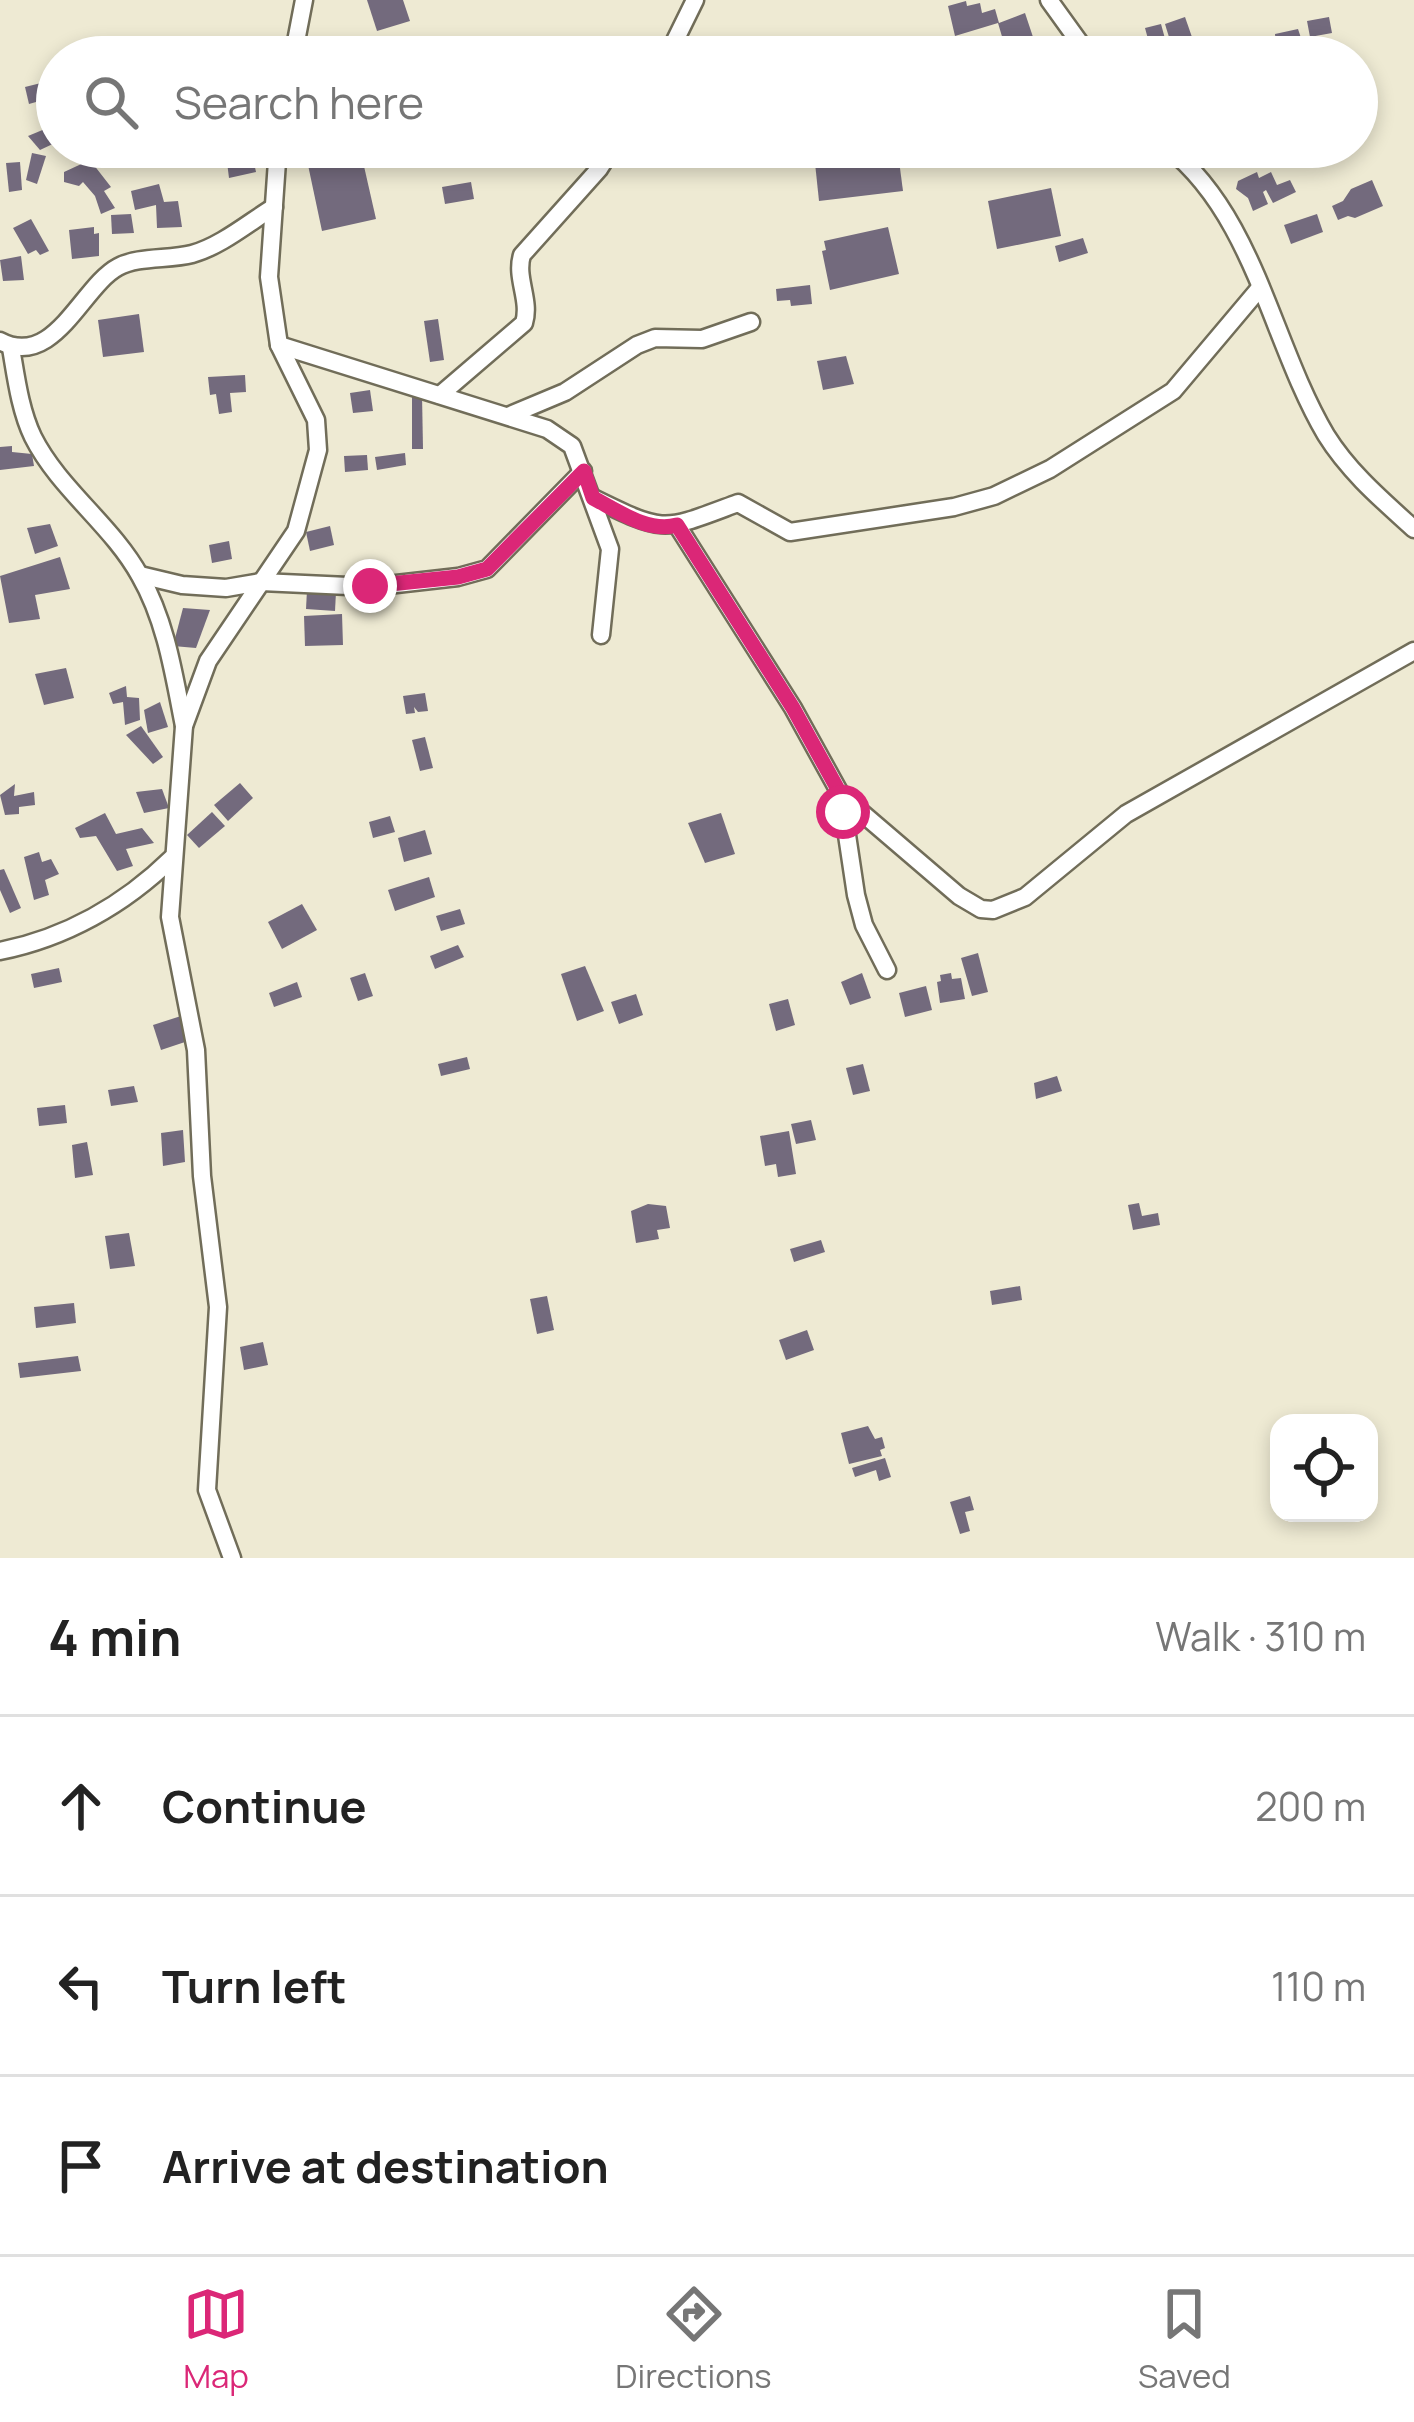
<!DOCTYPE html>
<meta charset="utf-8">
<style>
:root{--surface:#fff;--page:#f2f2f2;--text:#222;--muted:#767676;--line:#e0e0e0;--accent:#db2777}
body{margin:0;font-family:Manrope,sans-serif;background:var(--page);color:var(--text)}
.controls{position:absolute;right:36px;bottom:36px;display:grid;overflow:hidden;border-radius:24px;box-shadow:0 6px 18px #0003}
.controls button{width:108px;height:108px;display:grid;place-items:center;padding:0;border:0;border-bottom:3px solid var(--line);background:var(--surface);color:var(--text);font:60px sans-serif}
.stop{position:absolute;width:36px;height:36px;margin:-27px;border:9px solid #db2777;border-radius:50%;background:#fff}
.stop.end{background:#db2777;border-color:#fff;box-shadow:0 3px 12px #0008}
.list{margin:0;padding:0;list-style:none}
h2{display:flex;justify-content:space-between;align-items:center;height:156px;margin:0;padding:0 48px;font-size:51px}
h2 small{font-size:39px;font-weight:400;color:var(--muted)}
.list li{display:grid;grid-template-columns:78px 1fr auto;gap:36px;align-items:center;box-sizing:border-box;height:180px;padding:0 48px;border-top:3px solid var(--line)}
.list b{display:block;font-size:45px;white-space:nowrap}
.list em{font-size:39px;font-style:normal;color:var(--muted)}
.icon{flex:none;width:66px;height:66px;fill:none;stroke:currentColor;stroke-width:2;stroke-linecap:round;stroke-linejoin:round}
.map{position:relative;flex:none;width:1414px;height:1558px;overflow:hidden}
.search{position:absolute;background:var(--surface);box-shadow:0 6px 18px #0003;left:36px;right:36px;top:36px;height:132px;display:flex;align-items:center;gap:30px;box-sizing:border-box;padding:0 42px;border-radius:66px;color:var(--muted);font-size:45px}
.sheet{height:696px;background:var(--surface)}
nav{display:flex;justify-content:space-around;align-items:center;box-sizing:border-box;height:168px;border-top:3px solid var(--line);background:var(--surface);font-size:33px;color:var(--muted)}
nav a{display:grid;justify-items:center;gap:6px}
nav .on{color:var(--accent)}
.map>svg:first-child{display:block}
.building{fill:#736a7d}
.lines{fill:none;stroke-linecap:round;stroke-linejoin:round}
.minor-casing{stroke:#716d59;stroke-width:21}
.minor{stroke:#fff;stroke-width:16}
.route{stroke:#db2777;stroke-width:15}
</style>
<div class="map">
<svg width="1414" height="1558" viewBox="0 0 1414 1558">
<rect width="100%" height="100%" fill="#eeead3"/>
<g class="building">
<path d="M367,0H403L410,21L377,31Z"/>
<path d="M966,1L967,6L980,3L982,13L995,9L999,23L1025,13L1034,40L1006,50L998,23L955,36L948,6Z"/>
<path d="M1185,17L1193,40L1172,47L1165,24Z"/>
<path d="M1329,17L1332,33L1310,37L1307,21Z"/>
<path d="M1161,24L1167,46L1151,50L1145,28Z"/>
<path d="M1298,29L1305,50L1277,56L1275,34Z"/>
<path d="M786,39L789,57H756L754,44Z"/>
<path d="M57,79V96L29,104L25,87Z"/>
<path d="M57,124V142L40,150L28,136Z"/>
<path d="M1050,147H1101V148L1055,162Z"/>
<path d="M32,153L46,156L37,184L26,180Z"/>
<path d="M361,153L376,219L322,231L308,165Z"/>
<path d="M898,153L903,191L819,201L815,163Z"/>
<path d="M253,158L256,172L229,178L227,162Z"/>
<path d="M90,160L111,187L104,191L115,208L101,214L95,196L83,182L79,186L64,182V172Z"/>
<path d="M20,162L22,190L9,192L6,163Z"/>
<path d="M1257,172L1259,178L1271,172L1277,185L1290,180L1296,192L1273,203L1266,190L1263,192L1268,204L1253,211L1248,198L1236,189L1238,181Z"/>
<path d="M1372,180L1383,206L1355,218L1348,216L1338,220L1332,206L1343,201L1351,189Z"/>
<path d="M471,182L474,199L445,204L442,187Z"/>
<path d="M159,184L164,202L178,201L182,227L157,228L156,205L135,210L131,191Z"/>
<path d="M1051,188L1061,236L997,249L988,201Z"/>
<path d="M131,214L134,233L112,234L111,215Z"/>
<path d="M1317,214L1323,232L1291,244L1284,225Z"/>
<path d="M31,219L49,251L40,255L36,250L28,254L13,228Z"/>
<path d="M94,227V234L99,233V256L72,259L69,230Z"/>
<path d="M888,227L899,274L830,290L822,251L826,250L824,241Z"/>
<path d="M1083,238L1088,253L1059,262L1055,246Z"/>
<path d="M21,256L24,280L3,281L0,260Z"/>
<path d="M810,285L812,304L791,306L790,300L777,301L776,289Z"/>
<path d="M139,314L144,352L103,357L98,320Z"/>
<path d="M438,319L444,360L430,362L424,321Z"/>
<path d="M846,356L854,384L823,390L817,361Z"/>
<path d="M245,375L246,392L230,393L232,412L219,414L216,394L210,395L208,377Z"/>
<path d="M370,390L373,411L353,413L350,393Z"/>
<path d="M412,394H422L423,449H412Z"/>
<path d="M12,446V452L32,454L34,466L0,470V447Z"/>
<path d="M405,453L406,465L377,470L375,457Z"/>
<path d="M367,455L368,470L345,472L344,456Z"/>
<path d="M50,524L58,546L35,554L27,528Z"/>
<path d="M330,526L334,545L310,551L306,532Z"/>
<path d="M229,541L232,559L212,563L209,545Z"/>
<path d="M60,557L70,589L35,595L40,619L9,623L0,576Z"/>
<path d="M307,590L336,592L335,611L306,609Z"/>
<path d="M183,608L210,610L196,648L173,646Z"/>
<path d="M342,614L343,645L305,646L304,616Z"/>
<path d="M66,668L74,698L44,705L35,674Z"/>
<path d="M126,686L127,697L139,698L140,720L125,725L123,702L113,704L109,693Z"/>
<path d="M425,693L428,711L418,712L414,707L415,713L406,714L403,696Z"/>
<path d="M160,702L168,727L148,733L144,710Z"/>
<path d="M141,726L163,757L153,764L126,735Z"/>
<path d="M425,737L433,768L420,771L412,740Z"/>
<path d="M240,783L253,798L228,821L214,805Z"/>
<path d="M15,784L14,796L34,792L35,805L19,807V814L5,815L0,795Z"/>
<path d="M162,789L169,808L144,813L136,792Z"/>
<path d="M212,812L225,826L199,848L187,835Z"/>
<path d="M105,813L116,834L142,828L154,843L126,849L133,866L117,871L96,836L80,838L75,828Z"/>
<path d="M721,813L735,854L705,863L688,823Z"/>
<path d="M390,816L395,832L373,838L369,822Z"/>
<path d="M425,830L432,854L404,862L398,838Z"/>
<path d="M39,852L42,862L51,859L59,874L45,880L49,895L34,900L24,857Z"/>
<path d="M4,869L21,908L10,913L0,890V870Z"/>
<path d="M429,877L435,897L395,911L388,890Z"/>
<path d="M302,904L317,930L282,949L268,922Z"/>
<path d="M460,909L465,924L441,931L436,916Z"/>
<path d="M458,945L464,957L435,969L430,956Z"/>
<path d="M978,953L988,992L972,996L961,958Z"/>
<path d="M585,966L604,1011L577,1021L561,974Z"/>
<path d="M59,968L62,982L34,988L31,974Z"/>
<path d="M365,973L373,996L358,1001L350,978Z"/>
<path d="M862,973L871,998L850,1005L841,982Z"/>
<path d="M951,973L952,979L961,978L965,999L940,1003L937,982L941,981L940,975Z"/>
<path d="M297,982L302,997L274,1007L269,993Z"/>
<path d="M926,986L932,1010L905,1017L899,993Z"/>
<path d="M636,994L643,1015L619,1024L611,1002Z"/>
<path d="M788,999L795,1025L776,1031L769,1004Z"/>
<path d="M181,1016L188,1041L161,1050L153,1025Z"/>
<path d="M467,1057L470,1069L441,1076L438,1064Z"/>
<path d="M863,1064L870,1091L853,1095L846,1068Z"/>
<path d="M1057,1076L1062,1091L1036,1099L1034,1083Z"/>
<path d="M134,1086L138,1102L111,1106L108,1090Z"/>
<path d="M65,1105L67,1123L39,1126L37,1108Z"/>
<path d="M811,1120L816,1140L796,1144L791,1124Z"/>
<path d="M183,1130L185,1162L163,1166L161,1133Z"/>
<path d="M789,1131L796,1174L778,1177L776,1164L765,1166L760,1136Z"/>
<path d="M87,1142L93,1175L75,1178L72,1145Z"/>
<path d="M1139,1203L1142,1216L1158,1213L1160,1225L1133,1230L1128,1205Z"/>
<path d="M648,1204L666,1206L670,1228L657,1230L659,1239L636,1243L631,1211Z"/>
<path d="M129,1233L135,1266L110,1269L105,1236Z"/>
<path d="M821,1240L825,1252L794,1262L790,1249Z"/>
<path d="M1020,1286L1022,1300L992,1305L990,1291Z"/>
<path d="M547,1296L554,1330L537,1334L530,1299Z"/>
<path d="M74,1303L76,1323L36,1328L34,1307Z"/>
<path d="M807,1330L814,1350L786,1360L779,1340Z"/>
<path d="M263,1342L268,1365L244,1370L240,1347Z"/>
<path d="M78,1356L81,1371L20,1378L18,1363Z"/>
<path d="M868,1426L875,1439L882,1437L885,1448L880,1450L882,1456L849,1464L841,1433Z"/>
<path d="M885,1458L891,1477L879,1481L876,1470L855,1477L852,1468Z"/>
<path d="M970,1496L974,1510L965,1512L970,1531L960,1534L950,1502Z"/>
</g>
<g class="lines">
<g class="minor-casing">
<g id="minor">
<path d="M1049,0L1090,57"/>
<path d="M293,57L304,0"/>
<path d="M667,57L695,0"/>
<path d="M1167,147C1255,216 1271,342 1326,435C1349,472 1382,500 1414,529"/>
<path d="M0,341C54,370 82,286 118,267C138,256 169,260 192,254C221,246 248,223 274,207"/>
<path d="M279,345L547,429L572,446L610,549L601,635"/>
<path d="M11,348C16,377 20,410 33,437C59,489 112,525 140,576C166,621 174,675 184,726"/>
<path d="M440,395L524,323C531,300 515,278 522,255L599,169L613,147"/>
<path d="M508,416L565,392L637,345L655,338L702,339L751,322"/>
<path d="M593,498C666,534 663,531 738,503L790,532L954,507L994,496L1050,469L1173,391L1259,289"/>
<path d="M677,525L793,708L841,795L856,895L864,925L887,970"/>
<path d="M140,575L182,585L226,588L261,582L370,587L458,577L487,569L583,471"/>
<path d="M841,795L959,896L981,909L993,910L1025,897L1126,814L1414,651"/>
<path d="M0,951C65,938 124,905 172,858"/>
<path d="M232,1558L207,1490L218,1307L202,1176L196,1050L170,917L184,726L208,661L296,531L318,450L316,420L279,345L269,277L278,147"/>
</g>
</g>
<use href="#minor" class="minor"/>
</g>
<g class="lines">
<path class="route" d="M370,586L458,577L487,569L584,471L593,498C618,511 648,533 677,525L793,708L841,795L843,812"/>
</g>
</svg>
<div class="controls">
<button><svg class="icon" aria-label="locate" viewBox="0 0 24 24"><circle cx="12" cy="12" r="6"/><path d="M12 2v4M12 18v4M2 12h4M18 12h4"/></svg></button>
</div>
<div class="stop" style="left:843px;top:812px"></div>
<div class="stop end" style="left:370px;top:586px"></div>
<div class="search"><svg class="icon" aria-label="search" viewBox="0 0 24 24"><circle cx="10" cy="10" r="6"/><path d="M15 15l6 6"/></svg>Search here</div>
</div>
<section class="sheet">
<h2>4 min<small>Walk · 310 m</small></h2>
<ul class="list">
<li><svg class="icon" aria-label="ahead" viewBox="0 0 24 24"><path d="M12 20V5M6 11l6-6 6 6"/></svg><div><b>Continue</b></div><em>200 m</em></li>
<li><svg class="icon" aria-label="left" viewBox="0 0 24 24"><path d="M17 20v-9H6M10 6l-5 5 5 5"/></svg><div><b>Turn left</b></div><em>110 m</em></li>
<li><svg class="icon" aria-label="arrive" viewBox="0 0 24 24"><path d="M6 21V4h12l-3 4 3 4H6"/></svg><div><b>Arrive at destination</b></div></li>
</ul>
</section>
<nav>
<a class="on"><svg class="icon" aria-label="map" viewBox="0 0 24 24"><path d="M3 6l6-2 6 2 6-2v14l-6 2-6-2-6 2zM9 4v14M15 6v14"/></svg>Map</a>
<a><svg class="icon" aria-label="directions" viewBox="0 0 24 24"><path d="M12 3l9 9-9 9-9-9zM9 14v-3h6M13 9l2 2-2 2"/></svg>Directions</a>
<a><svg class="icon" aria-label="saved" viewBox="0 0 24 24"><path d="M7 4h10v16l-5-4-5 4z"/></svg>Saved</a>
</nav>
